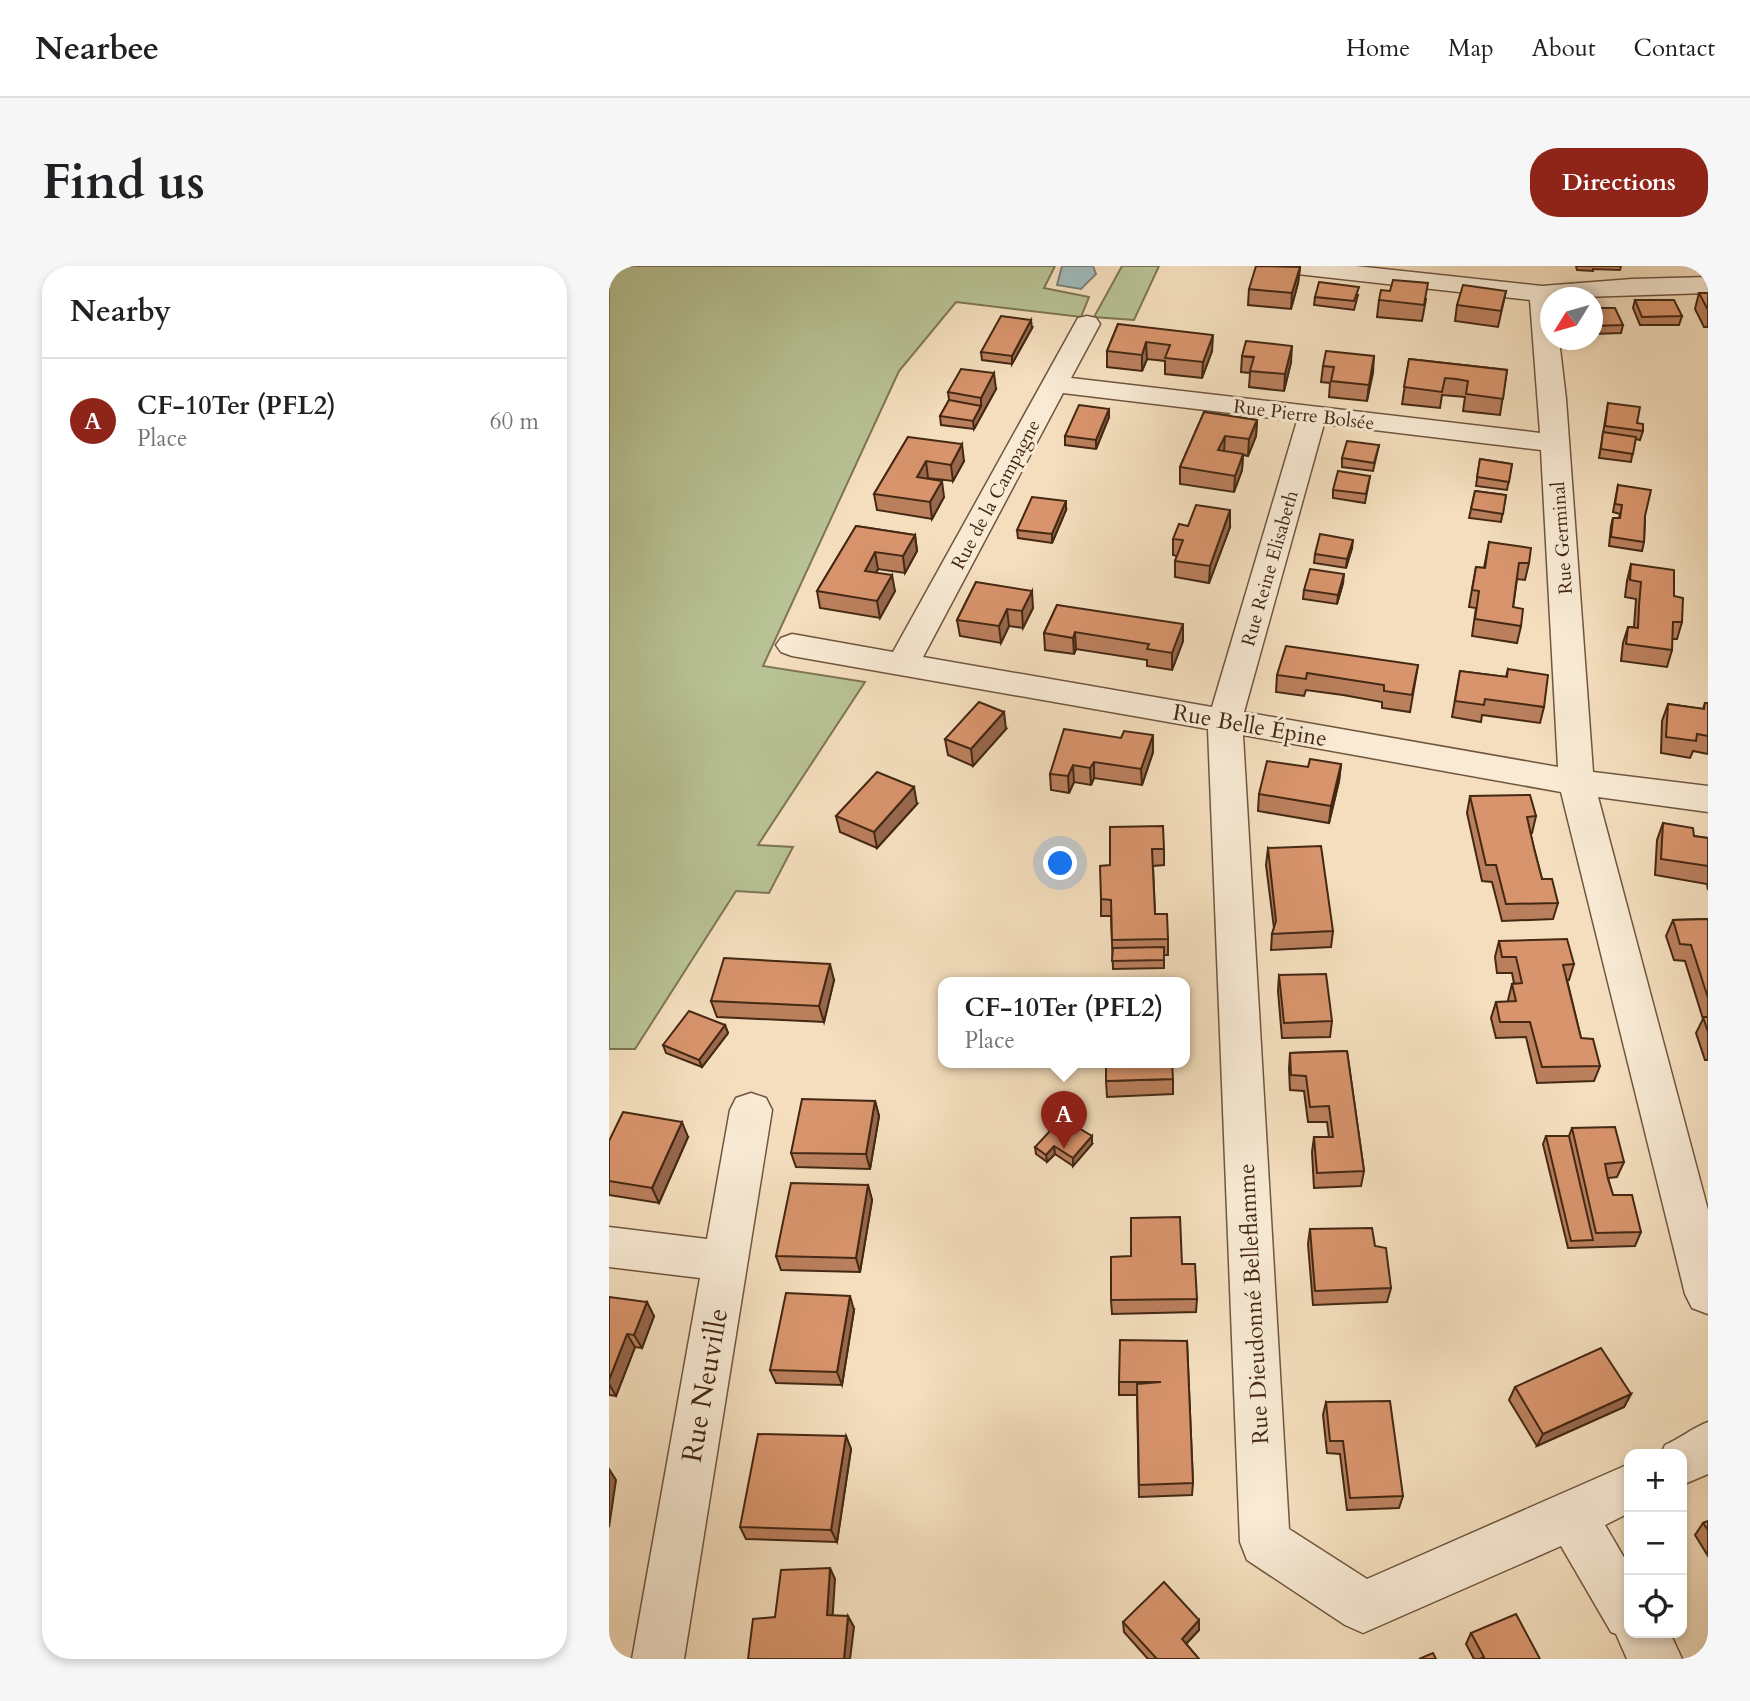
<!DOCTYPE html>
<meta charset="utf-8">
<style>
:root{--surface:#fff;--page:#f6f6f6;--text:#202124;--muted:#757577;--line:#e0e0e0;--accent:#8f2418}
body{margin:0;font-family:Cardo,serif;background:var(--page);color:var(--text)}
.controls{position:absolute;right:21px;bottom:21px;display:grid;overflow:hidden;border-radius:14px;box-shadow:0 4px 10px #0003}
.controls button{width:63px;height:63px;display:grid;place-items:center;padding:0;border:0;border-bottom:2px solid var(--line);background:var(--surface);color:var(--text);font:35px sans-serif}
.compass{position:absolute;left:931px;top:21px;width:63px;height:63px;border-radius:50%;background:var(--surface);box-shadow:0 4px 10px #0003;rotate:233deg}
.you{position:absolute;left:452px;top:598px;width:24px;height:24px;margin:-18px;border:5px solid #fff;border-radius:50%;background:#1a73e8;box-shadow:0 0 0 10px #1a73e833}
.badge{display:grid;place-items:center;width:46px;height:46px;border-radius:50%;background:var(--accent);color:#fff;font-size:23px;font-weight:700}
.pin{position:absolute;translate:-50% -58px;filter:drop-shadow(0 2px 4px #0008)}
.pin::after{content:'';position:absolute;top:37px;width:24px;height:21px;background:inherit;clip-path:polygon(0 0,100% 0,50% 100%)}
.popup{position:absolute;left:329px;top:711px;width:252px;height:91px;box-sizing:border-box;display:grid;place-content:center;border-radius:14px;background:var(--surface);filter:drop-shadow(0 2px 5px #0005);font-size:23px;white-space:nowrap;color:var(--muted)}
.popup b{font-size:26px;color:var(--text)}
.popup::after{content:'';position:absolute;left:50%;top:100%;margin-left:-14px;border:14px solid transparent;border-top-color:var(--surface)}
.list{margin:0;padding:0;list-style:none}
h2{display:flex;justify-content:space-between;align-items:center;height:91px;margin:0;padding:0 28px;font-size:30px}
h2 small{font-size:23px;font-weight:400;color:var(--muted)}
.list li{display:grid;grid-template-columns:46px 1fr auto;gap:21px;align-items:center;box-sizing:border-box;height:126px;padding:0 28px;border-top:2px solid var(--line)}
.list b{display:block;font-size:26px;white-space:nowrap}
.list p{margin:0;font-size:23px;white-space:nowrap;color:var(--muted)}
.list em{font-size:23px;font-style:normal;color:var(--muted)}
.icon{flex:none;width:38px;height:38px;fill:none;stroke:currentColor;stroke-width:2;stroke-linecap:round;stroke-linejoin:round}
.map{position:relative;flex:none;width:1099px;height:1393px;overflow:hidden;border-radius:28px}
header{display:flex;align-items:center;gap:42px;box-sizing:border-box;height:98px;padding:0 35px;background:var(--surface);border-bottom:2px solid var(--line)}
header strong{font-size:33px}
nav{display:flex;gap:38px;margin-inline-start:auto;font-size:24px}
.intro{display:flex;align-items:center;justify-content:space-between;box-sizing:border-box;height:168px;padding:0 42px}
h1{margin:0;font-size:49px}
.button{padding:18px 32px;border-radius:28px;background:var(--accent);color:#fff;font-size:24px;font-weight:700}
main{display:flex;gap:42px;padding:0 42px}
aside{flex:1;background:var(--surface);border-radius:28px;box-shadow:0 4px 10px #0003}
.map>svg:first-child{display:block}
.green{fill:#b8c294;stroke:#7e7554;stroke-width:2}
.water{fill:#a0babb;stroke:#7b8078;stroke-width:2}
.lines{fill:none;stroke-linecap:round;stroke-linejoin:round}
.minor-casing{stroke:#70563e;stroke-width:3}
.minor{fill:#f8ead4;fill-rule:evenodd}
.wall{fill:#ba7f5d;stroke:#442813;stroke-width:2}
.shaded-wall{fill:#97684c;stroke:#442813;stroke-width:2}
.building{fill:#d8946c;stroke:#442813;stroke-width:2}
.labels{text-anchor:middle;stroke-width:6;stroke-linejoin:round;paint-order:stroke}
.far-street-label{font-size:19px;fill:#442813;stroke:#f8ead4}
.street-label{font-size:23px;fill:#442813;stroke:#f8ead4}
.near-street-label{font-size:28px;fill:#442813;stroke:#f8ead4}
</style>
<header>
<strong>Nearbee</strong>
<nav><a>Home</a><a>Map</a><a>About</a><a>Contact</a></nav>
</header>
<div class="intro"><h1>Find us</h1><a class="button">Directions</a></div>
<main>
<aside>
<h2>Nearby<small></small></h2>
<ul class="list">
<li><span class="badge">A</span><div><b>CF-10Ter (PFL2)</b><p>Place</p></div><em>60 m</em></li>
</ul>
</aside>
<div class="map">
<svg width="1099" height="1393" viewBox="0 0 1099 1393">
<rect width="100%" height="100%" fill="#f4debd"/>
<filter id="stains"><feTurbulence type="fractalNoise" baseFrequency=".00286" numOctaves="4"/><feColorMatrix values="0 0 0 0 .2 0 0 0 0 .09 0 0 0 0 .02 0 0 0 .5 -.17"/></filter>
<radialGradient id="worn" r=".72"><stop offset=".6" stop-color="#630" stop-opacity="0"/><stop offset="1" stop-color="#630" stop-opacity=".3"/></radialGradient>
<g class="green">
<path d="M0,0H446L435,22L480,31L472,51L347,36L290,105L154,400L256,416L149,579L184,581L160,627L127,625L26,783H0Z"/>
<path d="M513,0H550L525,54L485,51Z"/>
</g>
<path class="water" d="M453,0H484L487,8L472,23L448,19Z"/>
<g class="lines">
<g class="minor-casing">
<g id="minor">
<path d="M667,0H747L933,20L1023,13L1099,11V27L942,32V74H950L957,133L984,506L1099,520V546L989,531L1099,944V1048L1083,1042L1076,1028L952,526L634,469L680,1263L758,1313L1020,1198V1247L996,1259L1020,1300V1367H1061L1073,1393H1018L1007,1368L1002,1366L952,1280L754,1367L736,1359L638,1294L631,1276L599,463L183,390L172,386L167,379L172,372L183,368L284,386L469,52L478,50L487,52L491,58L462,112L931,167L921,34L679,7L670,5ZM454,127L688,155L603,441L314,391ZM715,158L932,184L949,501L635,446Z"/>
<path d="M142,827L157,832L163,844L75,1393H23L91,1012L0,1001V961L98,973L121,844L127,832Z"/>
<path d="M1099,1156V1208L1073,1219V1188H1052L1056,1179C1072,1172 1083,1162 1099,1156Z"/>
</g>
</g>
<use href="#minor" class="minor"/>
</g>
<g class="wall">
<path d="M967,0H1012L1011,4L984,3V5L968,4Z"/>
<path d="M691,1L689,17L682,43L639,39L640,23Z"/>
<path d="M897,25L889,61L846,55L848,39Z"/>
<path d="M1090,27H1099V61H1095L1086,43Z"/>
<path d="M749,29L745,44L705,39L706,31Z"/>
<path d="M817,33L813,55L768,51L770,34Z"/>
<path d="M1026,34L1073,50L1070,59H1031L1024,42Z"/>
<path d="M984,42L1014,59L1012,67L984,68Z"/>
<path d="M509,58L603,85L593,112L556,108V95L538,93L533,105L498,101V85Z"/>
<path d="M423,62L403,98L373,94L372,86Z"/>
<path d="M633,90L682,96L675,125L640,121L641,107L632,106Z"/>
<path d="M765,90L758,135L720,131L721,117L712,116L714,100Z"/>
<path d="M800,93L898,104L891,149L854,145L856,131L845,130L833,129L831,142L793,138Z"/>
<path d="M387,123L365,163L332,159L331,150L340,134L339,126Z"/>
<path d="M999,137L1028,157L1034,165L1031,174L1026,173L1022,196L990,192Z"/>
<path d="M500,143V151L487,183L456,179V170Z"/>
<path d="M595,146L648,154L647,170L639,190L634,189L633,204L625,226L571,218V201Z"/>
<path d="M299,171L355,195L344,215L319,212L318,213L335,231L323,253L268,244L265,228Z"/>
<path d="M770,179L764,205L733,201V192Z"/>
<path d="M871,193L903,198L898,224L867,220Z"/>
<path d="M761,210L756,237L724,232V224Z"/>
<path d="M1009,219L1036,250L1035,276L1033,285L1000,280L1002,260L1004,252H1010L1011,248L1004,246Z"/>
<path d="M866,225L897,229L892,256L860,252Z"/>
<path d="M457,244L443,277L409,272L408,264Z"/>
<path d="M247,260L306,269L308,285L296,307L269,303L267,306L286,325L271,352L211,342L208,325Z"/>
<path d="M579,260L621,261L600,317L566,311V295L568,290L564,289V273Z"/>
<path d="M880,276L920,297L916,314L908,313L904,341L912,360L908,377L863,370L867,342L860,341L862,329L867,301L875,302Z"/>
<path d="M743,282L737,302L705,297L706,288Z"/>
<path d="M1022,298L1065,330L1073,356L1068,373H1063V384L1058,401L1012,395L1014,377L1019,361H1025L1027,333L1016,331L1018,315Z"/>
<path d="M367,316L424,342L414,362L400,360L392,377L351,370L348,354Z"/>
<path d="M734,317L728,338L694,333L695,324Z"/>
<path d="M448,339L574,375L563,404L538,400V394L467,383L465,388L436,384L435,367Z"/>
<path d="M809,399L801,446L773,442V436L734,429L697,424L695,430L667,426L668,409Z"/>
<path d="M899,403L935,441L931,457L873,449L872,456L843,451L851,405L897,411Z"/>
<path d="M1096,437H1099V488L1084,485L1081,492L1052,487L1053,455L1059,438L1094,443Z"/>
<path d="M397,463L364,500L339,489L336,473Z"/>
<path d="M512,472L544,486L533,519L485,512L482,519L465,516L460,527L442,524L441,508Z"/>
<path d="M732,498L730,515L720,557L649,545L650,528L699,501Z"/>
<path d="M861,530L927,550L923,567H921L933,613L949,637L944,653L893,655L883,616L873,615L858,547Z"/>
<path d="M308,538L268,582L231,566L227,550Z"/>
<path d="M1054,557L1085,570L1099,572V624L1098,618L1046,609L1048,574Z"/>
<path d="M501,561L555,583V599L544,600L546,648L559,673V689H555V702L504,703L502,650H492V633L501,599Z"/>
<path d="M659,582L724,665L722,681L662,684L663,668L665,662L657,599Z"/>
<path d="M1099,653V794H1096L1087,767L1094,753L1076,695L1065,694L1057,670L1064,654Z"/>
<path d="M890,675L965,698L960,714H958L972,772L991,800L985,815L928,817L917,771L887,772L882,752L887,736H899V734L903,718L905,717L903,707H888L886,691Z"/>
<path d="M670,709L723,755L721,771L673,772L669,725Z"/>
<path d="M225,714L215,756L108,751L102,735Z"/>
<path d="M116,759L119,767L93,801L57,787L54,779Z"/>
<path d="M738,785L755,905L752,920L705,922L703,886L705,871H720L718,856H699L695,825L681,824L680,803L681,787Z"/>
<path d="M564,813V828L498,831L497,815Z"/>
<path d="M266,835L270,850L261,903L187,901L182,887Z"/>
<path d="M963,862L1015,896L1008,911L999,912L1004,929L1032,966L1026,980L959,982L934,878L937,870H960Z"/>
<path d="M79,871L50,937L0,929V875Z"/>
<path d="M483,878L464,900L446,888L438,896L427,888L426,881Z"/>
<path d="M259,919L263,934L251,1006L172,1004L167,990Z"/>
<path d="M701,963L766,980L782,1022L778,1036L704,1039L699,978Z"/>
<path d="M573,998L588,1033L587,1046L503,1048L502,1034Z"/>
<path d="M0,1031L45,1050L33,1082L26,1081L7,1130L0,1129Z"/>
<path d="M245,1044L233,1119L167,1117L161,1104Z"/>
<path d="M578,1075L584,1217L583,1229L530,1231L528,1129H510V1116Z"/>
<path d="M906,1121L1022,1128L1015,1141L928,1180L900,1134Z"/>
<path d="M717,1136L794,1230L790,1242L738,1244L731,1188L718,1187L714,1149Z"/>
<path d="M237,1170L242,1183L228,1276L137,1273L131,1261Z"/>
<path d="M1099,1255V1290L1086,1269L1094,1257Z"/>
<path d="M590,1354V1364L577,1378L590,1393H539L515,1366L514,1356Z"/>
<path d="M862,1367L931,1393H865L857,1378Z"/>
</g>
<g class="shaded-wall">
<path d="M691,1L689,17L682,43L683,27Z"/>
<path d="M422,54L423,62L403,98V90Z"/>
<path d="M604,69L603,85L593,112L594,96Z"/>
<path d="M537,76L538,93L533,105V89Z"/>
<path d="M683,80L682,96L675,125L676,108Z"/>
<path d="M765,90L764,107L758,135L760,119Z"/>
<path d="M385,107L387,123L365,163L364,155L372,140V132Z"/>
<path d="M500,143V151L487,183V174Z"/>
<path d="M648,154L647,170L639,190L640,173Z"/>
<path d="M616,170L615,186L609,184Z"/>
<path d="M353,178L355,195L344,215L342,199Z"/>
<path d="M634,188L633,204L625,226L626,210Z"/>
<path d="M317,195L319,212L310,228L308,211Z"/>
<path d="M333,215L335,231L323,253L321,236Z"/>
<path d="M457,235V244L443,277V268Z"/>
<path d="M621,244V261L600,317L601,300Z"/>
<path d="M306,269L308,285L296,307L294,290Z"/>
<path d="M744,274L743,282L737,302L738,293Z"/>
<path d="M266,286L269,303L259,321L256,305Z"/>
<path d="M735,308L734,317L728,338L729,329Z"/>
<path d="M283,309L286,325L271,352L268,335Z"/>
<path d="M423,325L424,342L414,362L413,345Z"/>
<path d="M398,343L400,360L392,377L390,360Z"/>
<path d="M574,358V375L563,404V387Z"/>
<path d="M466,366L467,383L465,388L464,372Z"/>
<path d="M395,446L397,463L364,500L362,483Z"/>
<path d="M544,469V486L533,519L532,503Z"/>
<path d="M485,496V512L482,519L481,502Z"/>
<path d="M732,498L730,515L720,557L722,540Z"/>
<path d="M464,499L465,516L460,527L459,510Z"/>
<path d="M305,521L308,538L268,582L265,566Z"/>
<path d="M221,698L225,714L215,756L210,740Z"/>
<path d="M116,759L119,767L93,801L90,794Z"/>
<path d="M266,835L270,850L261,903L257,888Z"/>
<path d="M73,856L79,871L50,937L43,922Z"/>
<path d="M483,870V878L464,900V892Z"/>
<path d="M445,880L446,888L438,896L437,889Z"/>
<path d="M259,919L263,934L251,1006L247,992Z"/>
<path d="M241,1030L245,1044L233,1119L228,1106Z"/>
<path d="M38,1036L45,1050L33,1082L25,1069Z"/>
<path d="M18,1068L26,1081L7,1130L0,1118V1114Z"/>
<path d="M1022,1128L1015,1141L928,1180L934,1168Z"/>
<path d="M237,1170L242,1183L228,1276L222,1264Z"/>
<path d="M0,1203L7,1214L0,1261Z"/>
<path d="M221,1302L226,1313L223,1359L218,1349Z"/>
<path d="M239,1350L245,1361L241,1393H235Z"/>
<path d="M590,1354V1364L572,1383L573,1373Z"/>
</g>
<g class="building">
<path d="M647,0L691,1L683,27L640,23Z"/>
<path d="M784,14L819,17L815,39L770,34L772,24L781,25Z"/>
<path d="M710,16L750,21L745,35L706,31Z"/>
<path d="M854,19L897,25L892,45L848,39Z"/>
<path d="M1090,27H1099V44Z"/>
<path d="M1026,34H1065L1073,50L1033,51Z"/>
<path d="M984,42H1006L1014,59L984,60Z"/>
<path d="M392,50L422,54L403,90L372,86Z"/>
<path d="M509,58L604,69L594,96L556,92L561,79L537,76L533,89L498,85Z"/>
<path d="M637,75L683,80L676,108L641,105L645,91L633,90Z"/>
<path d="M717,85L765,90L760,119L722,115L725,101L714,100Z"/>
<path d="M800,93L898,104L894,133L857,128L859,115L847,113L836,112L833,126L795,121Z"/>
<path d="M352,103L385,107L372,132L339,126Z"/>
<path d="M340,134L372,140L364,155L331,150Z"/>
<path d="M999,137L1031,141L1028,157L1034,158V165L996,160Z"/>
<path d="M470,139L500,143L487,174L456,170Z"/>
<path d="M595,146L648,154L640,173L616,170L609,184L634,188L626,210L571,201Z"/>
<path d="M994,166L1027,171L1024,188L992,183Z"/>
<path d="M299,171L353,178L342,199L317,195L308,211L333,215L321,236L265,228Z"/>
<path d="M738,175L770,179L765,197L733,192Z"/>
<path d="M871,193L903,198L900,216L868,211Z"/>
<path d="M729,205L761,210L757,228L724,224Z"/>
<path d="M1009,219L1042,224L1036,250L1035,276L1002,271L1004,252H1011L1013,239L1006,238Z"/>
<path d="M866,225L897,229L894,248L862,243Z"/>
<path d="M423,231L457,235L443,268L408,264Z"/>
<path d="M587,239L621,244L601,300L566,295L574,274L564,273L570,258L579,260Z"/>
<path d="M247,260L306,269L294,290L266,286L256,305L283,309L268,335L208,325Z"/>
<path d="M711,268L744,274L738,293L706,288Z"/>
<path d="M880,276L922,282L920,297H910L907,318L904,341L914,343L912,360L866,353L870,325L863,324L865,313L867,301L876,302Z"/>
<path d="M1022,298L1065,304V330L1074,332L1073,356H1064L1063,384L1017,378L1019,361L1029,362L1030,340L1032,316L1021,314Z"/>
<path d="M701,303L735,308L729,329L695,324Z"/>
<path d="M367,316L423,325L413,345L398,343L390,360L348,354Z"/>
<path d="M448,339L574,358L563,387L538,383L540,378L466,366L464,372L435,367Z"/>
<path d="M677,380L809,399L803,429L775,425V419L736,413L698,407L697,413L668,409Z"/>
<path d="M899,403L939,409L935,441L876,433L875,439L846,435L851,405L898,411Z"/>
<path d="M370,436L395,446L362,483L336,473Z"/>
<path d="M1096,437H1099V470L1088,468L1087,475L1057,471L1059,438L1095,443Z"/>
<path d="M455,463L512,472L515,465L544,469L532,503L485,496L481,502L464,499L459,510L441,508Z"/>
<path d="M701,493L732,498L722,540L650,528L658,495L699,501Z"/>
<path d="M268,506L305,521L265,566L227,550Z"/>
<path d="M921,529L927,550L918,551L925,582L933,613H943L949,637L897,638L887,599H877L861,530Z"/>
<path d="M1054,557L1084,562L1085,570L1099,572V600L1052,593Z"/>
<path d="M554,560L555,583H543L546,648H558L559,673L503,674L502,634L492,633L491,600L501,599V561Z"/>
<path d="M712,580L724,665L663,668L667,655L659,582Z"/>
<path d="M1099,653V732L1082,679L1071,678L1064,654Z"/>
<path d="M958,673L965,698L954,699L972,772L984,773L991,800L933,801L921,756H891L887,736L907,735L903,718L913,717L907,691H893L890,675Z"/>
<path d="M555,681V694L503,695L504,682Z"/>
<path d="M115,692L221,698L210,740L102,735Z"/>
<path d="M717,708L723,755L675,757L670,709Z"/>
<path d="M80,745L116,759L90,794L54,779Z"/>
<path d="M1094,751H1099V766Z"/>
<path d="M738,785L755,905L708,907L705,871H724L720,840L701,841L697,810L682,809L681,787Z"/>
<path d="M497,797H563L564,813L497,815Z"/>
<path d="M193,833L266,835L257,888L182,887Z"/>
<path d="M14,846L73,856L43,922L0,915V875Z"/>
<path d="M453,852L483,870L464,892L445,880L437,889L426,881Z"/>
<path d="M1006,861L1015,896L996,898L999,913L1004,929H1023L1032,966L987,967L963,862Z"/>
<path d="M937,870H960L984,974L962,975Z"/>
<path d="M182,917L259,919L247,992L167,990Z"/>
<path d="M571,951L573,998H586L588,1033L502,1034V991L522,990V952Z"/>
<path d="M763,962L766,980L777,982L782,1022L706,1025L701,963Z"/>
<path d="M177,1027L241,1030L228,1106L161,1104Z"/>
<path d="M0,1031L38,1036L25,1069L18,1068L0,1114Z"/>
<path d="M511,1074L578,1075L584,1217L530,1219L528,1118L552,1116H510Z"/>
<path d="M992,1082L1022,1128L934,1168L906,1121Z"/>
<path d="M781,1135L794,1230L741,1232L734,1175H721L717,1136Z"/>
<path d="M149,1168L237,1170L222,1264L131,1261Z"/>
<path d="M1099,1255V1264L1094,1257Z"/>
<path d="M221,1302L218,1349L239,1350L235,1393H139L144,1353L166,1351L172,1304Z"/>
<path d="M555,1316L590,1354L573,1373L590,1393H548L514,1356Z"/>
<path d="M907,1348L931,1393H871L875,1391L862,1367Z"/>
<path d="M824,1387L827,1393H810Z"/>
</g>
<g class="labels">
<g class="far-street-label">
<text transform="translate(695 148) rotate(7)" y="7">Rue Pierre Bolsée</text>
<text transform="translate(386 228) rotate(-62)" y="7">Rue de la Campagne</text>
<text transform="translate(952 272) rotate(-94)" y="7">Rue Germinal</text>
<text transform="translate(660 302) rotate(-74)" y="7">Rue Reine Elisabeth</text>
</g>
<g class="street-label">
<text transform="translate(641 459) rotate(10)" y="8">Rue Belle Épine</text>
<text transform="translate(644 1038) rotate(-93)" y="8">Rue Dieudonné Belleflamme</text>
</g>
<g class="near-street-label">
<text transform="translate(95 1119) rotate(-80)" y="10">Rue Neuville</text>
</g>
</g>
<rect width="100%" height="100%" filter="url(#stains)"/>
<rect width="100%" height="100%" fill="url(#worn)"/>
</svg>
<div class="controls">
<button>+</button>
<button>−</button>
<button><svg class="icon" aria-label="locate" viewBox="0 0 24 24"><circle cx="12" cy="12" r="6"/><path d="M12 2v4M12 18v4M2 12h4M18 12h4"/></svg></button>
</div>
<svg class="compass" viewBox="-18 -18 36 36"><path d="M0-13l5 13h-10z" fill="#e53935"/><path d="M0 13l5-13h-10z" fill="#757577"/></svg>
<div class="you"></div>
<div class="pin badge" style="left:455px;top:883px">A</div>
<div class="popup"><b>CF-10Ter (PFL2)</b>Place</div>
</div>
</main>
